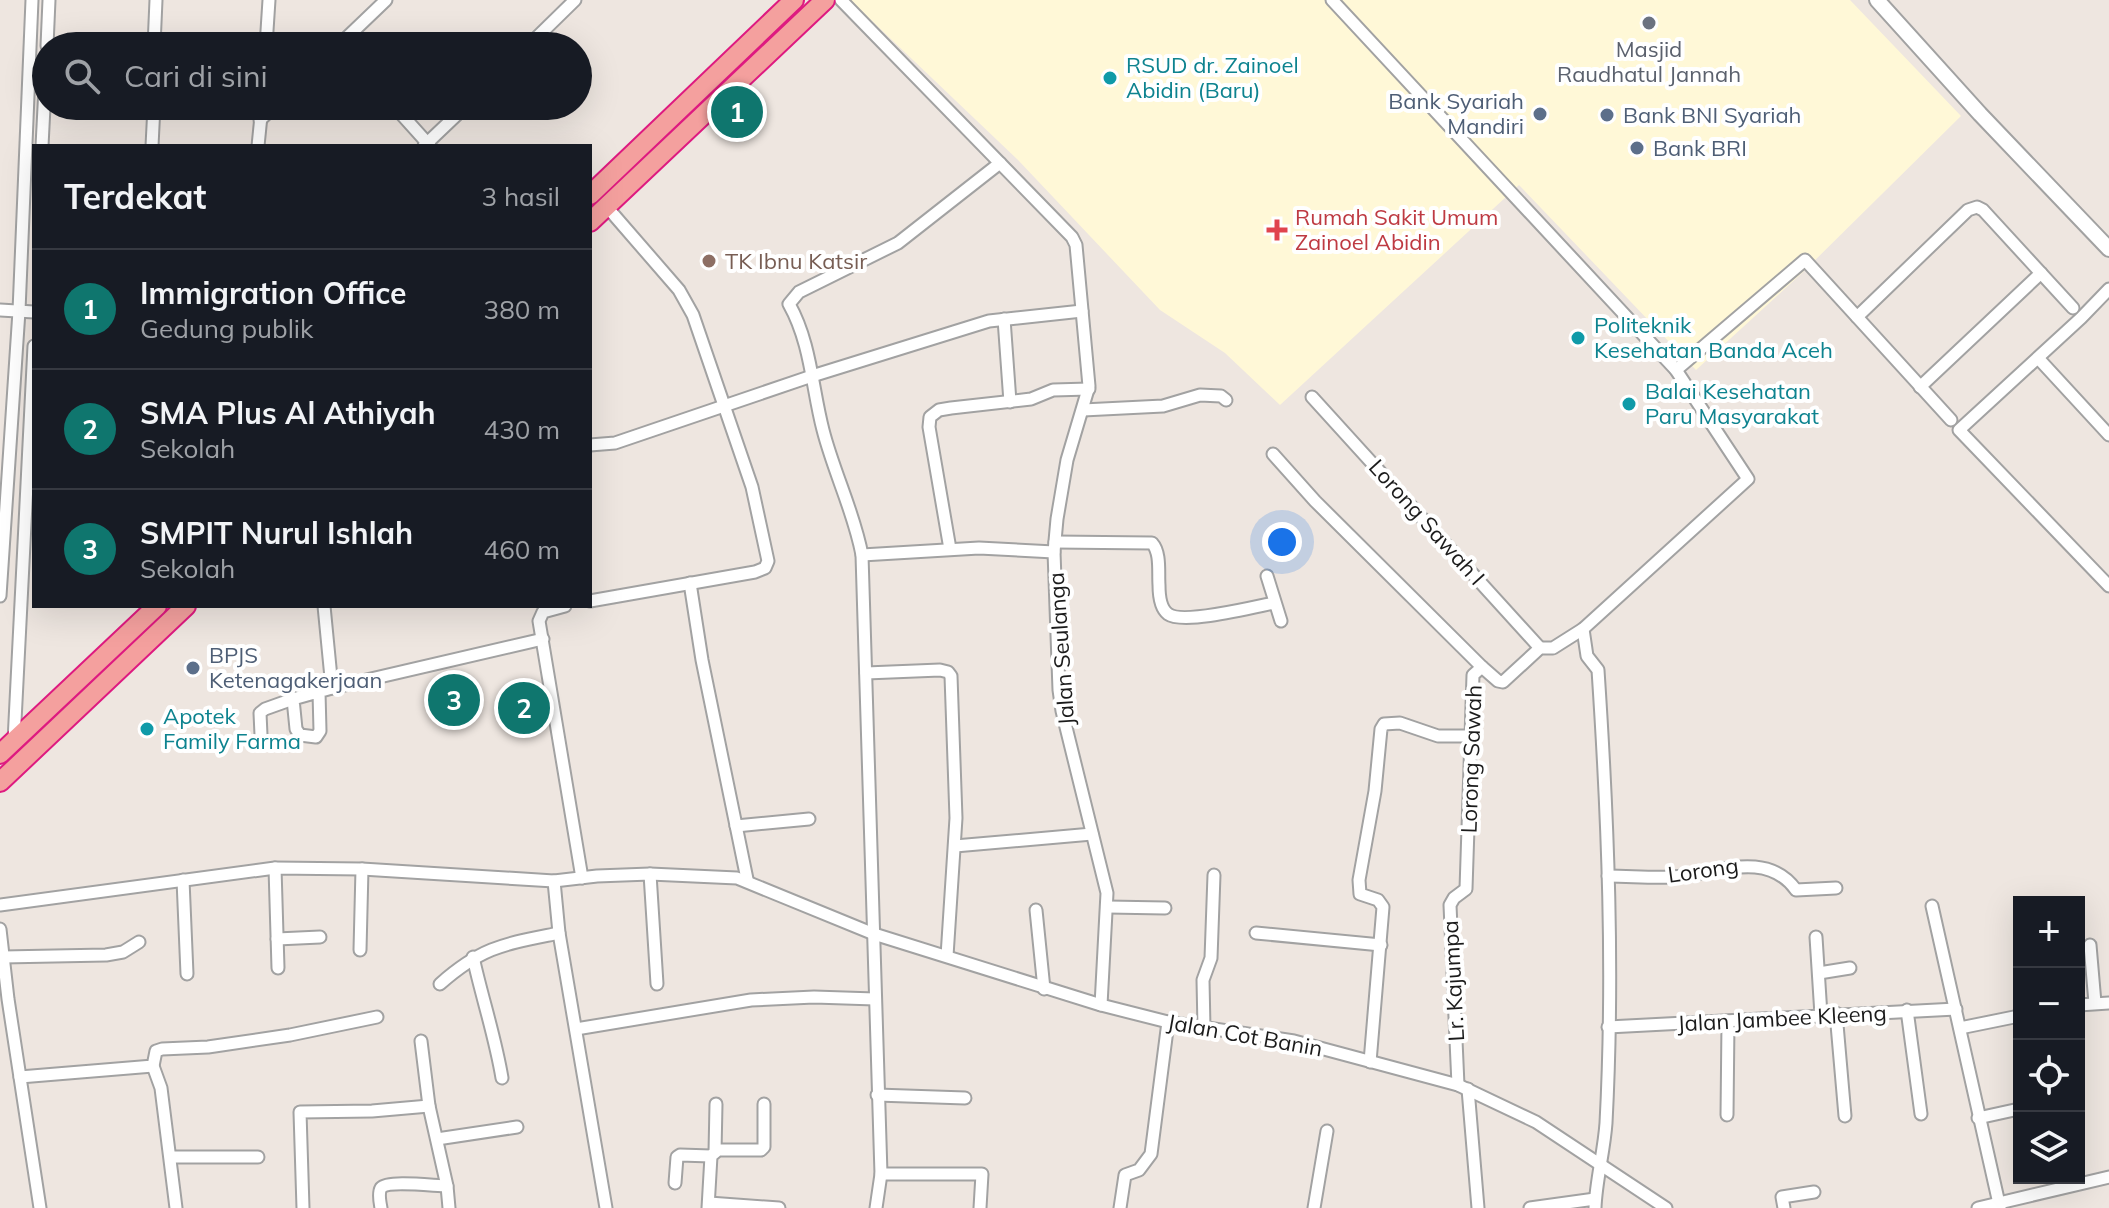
<!DOCTYPE html>
<html lang="id">
<meta charset="utf-8">
<style>
:root{--surface:#171b24;--page:#242831;--text:#f1f3f6;--muted:#9ea1a6;--line:#363941;--accent:#0f766e}
body{margin:0;font-family:Mulish,sans-serif;background:var(--page);color:var(--text)}
.controls{position:absolute;right:24px;bottom:24px;display:grid;overflow:hidden;border-radius:0px;box-shadow:0 8px 32px #0002}
.controls button{width:72px;height:72px;display:grid;place-items:center;padding:0;border:0;border-bottom:2px solid var(--line);background:var(--surface);color:var(--text);font:40px sans-serif}
.you{position:absolute;left:1282px;top:542px;width:28px;height:28px;margin:-20px;border:6px solid #fff;border-radius:50%;background:#1a73e8;box-shadow:0 0 0 12px #1a73e833}
.badge{display:grid;place-items:center;width:52px;height:52px;border-radius:50%;background:var(--accent);color:#fff;font-size:26px;font-weight:700}
.pin{position:absolute;translate:-50% -50%;border:4px solid #fff;box-shadow:0 2px 8px #0006}
.list{margin:0;padding:0;list-style:none}
h2{display:flex;justify-content:space-between;align-items:center;height:104px;margin:0;padding:0 32px;font-size:34px}
h2 small{font-size:26px;font-weight:400;color:var(--muted)}
.list li{display:grid;grid-template-columns:52px 1fr auto;gap:24px;align-items:center;box-sizing:border-box;height:120px;padding:0 32px;border-top:2px solid var(--line)}
.list b{display:block;font-size:30px;white-space:nowrap}
.list p{margin:0;font-size:26px;white-space:nowrap;color:var(--muted)}
.list em{font-size:26px;font-style:normal;color:var(--muted)}
.icon{flex:none;width:44px;height:44px;fill:none;stroke:currentColor;stroke-width:2;stroke-linecap:round;stroke-linejoin:round}
.map{position:relative;flex:none;width:2109px;height:1208px;overflow:hidden}
.search{position:absolute;background:var(--surface);box-shadow:0 8px 32px #0002;left:32px;top:32px;width:560px;height:88px;display:flex;align-items:center;gap:20px;box-sizing:border-box;padding:0 28px;border-radius:44px;color:var(--muted);font-size:30px}
.panel{position:absolute;background:var(--surface);box-shadow:0 8px 32px #0002;left:32px;top:144px;width:560px;height:464px;border-radius:0px}
.map>svg:first-child{display:block}
.education{fill:#fff8d7}
.lines{fill:none;stroke-linecap:round;stroke-linejoin:round}
.minor-casing{stroke:#a2a2a2;stroke-width:15}
.tertiary-casing{stroke:#a2a2a2;stroke-width:18}
.trunk-casing{stroke:#de1a80;stroke-width:22}
.minor{stroke:#fff;stroke-width:11}
.tertiary{stroke:#fff;stroke-width:14}
.trunk{stroke:#f4a09e;stroke-width:18}
.worship-dot{fill:#6b7280;stroke:#fff;stroke-width:3}
.culture-dot{fill:#0f9aa8;stroke:#fff;stroke-width:3}
.service-dot{fill:#5c6f8a;stroke:#fff;stroke-width:3}
.health-dot{fill:#e0444e;stroke:#fff;stroke-width:3}
.education-dot{fill:#8d6e63;stroke:#fff;stroke-width:3}
.labels{text-anchor:middle;stroke-width:8;stroke-linejoin:round;paint-order:stroke}
.worship-label{font-size:22px;fill:#5b616d;stroke:#fff}
.culture-label{font-size:22px;fill:#0d838f;stroke:#fff;text-anchor:start}
.service-label{font-size:22px;fill:#4e5e75;stroke:#fff;text-anchor:start}
.health-label{font-size:22px;fill:#be3a42;stroke:#fff;text-anchor:start}
.education-label{font-size:22px;fill:#785e54;stroke:#fff;text-anchor:start}
.street-label{font-size:22px;fill:#1b1b1b;stroke:#fff}
</style>
<div class="map">
<svg width="2109" height="1208" viewBox="0 0 2109 1208">
<rect width="100%" height="100%" fill="#eee6e0"/>
<path class="education" d="M850,0H1850L1961,116L1801,274L1696,370L1519,185L1280,405L1225,353L1160,310L1018,160Z"/>
<g class="lines">
<g class="minor-casing">
<g id="minor">
<path d="M841,0L1072,237L1076,245L1089,386L1067,460L1057,519L1054,552L1059,690L1062,711L1107,893L1101,1005"/>
<path d="M1332,0L1676,370L1748,479L1583,629L1553,648H1540L1503,682L1498,681L1482,667L1473,675L1466,889L1454,898L1450,905L1458,1085"/>
<path d="M47,46L49,0"/>
<path d="M154,46L156,0"/>
<path d="M266,46L269,0"/>
<path d="M338,46L386,0"/>
<path d="M528,46L575,0"/>
<path d="M394,106L430,146"/>
<path d="M260,120L275,106"/>
<path d="M42,146L46,68"/>
<path d="M152,146L154,106"/>
<path d="M258,146L262,106"/>
<path d="M424,146L466,106"/>
<path d="M2109,289L2081,318L1959,430L2109,586"/>
<path d="M0,310L34,312"/>
<path d="M1857,317L1968,210L1977,207L1983,210L2073,308"/>
<path d="M1004,319L1010,402"/>
<path d="M2038,358L2109,435"/>
<path d="M1676,370L1805,260L1951,420"/>
<path d="M1920,387L2041,273"/>
<path d="M1312,397L1540,648"/>
<path d="M1083,410L1163,406L1200,395L1221,396L1226,400"/>
<path d="M590,445L615,443L812,376L989,321L1082,311"/>
<path d="M1273,454L1315,501L1482,667"/>
<path d="M1055,542L1152,543C1161,553 1158,572 1159,585C1159,595 1160,608 1168,614C1183,625 1254,607 1274,603"/>
<path d="M950,549L929,427L930,417L939,410L951,408L1031,399L1053,390L1089,389"/>
<path d="M862,555L979,548L1054,552"/>
<path d="M1267,576L1281,621"/>
<path d="M690,583L702,660L747,879"/>
<path d="M0,596L19,311L32,0"/>
<path d="M590,601L755,572L765,568L768,561L752,487L693,315L679,290L607,207"/>
<path d="M324,606L332,688"/>
<path d="M565,606L543,612L539,621L582,878"/>
<path d="M1583,629L1587,656L1598,670C1608,821 1614,972 1606,1123C1604,1152 1596,1180 1595,1208"/>
<path d="M866,673L940,670L948,672L951,676L956,818L947,956"/>
<path d="M319,692L320,731L316,737L300,735L296,729L293,699L332,688L543,639"/>
<path d="M261,735L260,713L265,709L293,699"/>
<path d="M14,741L34,346"/>
<path d="M736,826L809,819"/>
<path d="M955,846L1092,834"/>
<path d="M275,868L278,968"/>
<path d="M650,874L657,984"/>
<path d="M1608,876C1629,876 1651,878 1672,877C1713,875 1766,848 1796,890L1836,888"/>
<path d="M183,880L187,974"/>
<path d="M554,881L559,933L606,1208"/>
<path d="M0,905L275,868L362,869L554,881L597,876L650,874L737,878L874,934L1101,1005L1168,1022L1294,1041L1458,1085L1536,1122L1666,1208"/>
<path d="M1932,906L2000,1208"/>
<path d="M1108,907L1165,908"/>
<path d="M1036,910L1044,989"/>
<path d="M0,929L8,999L40,1208"/>
<path d="M1256,933L1381,945"/>
<path d="M1816,937L1821,1015"/>
<path d="M277,939L320,937"/>
<path d="M2090,945L2095,1003"/>
<path d="M360,950L362,869"/>
<path d="M3,957L106,955L123,952L139,942"/>
<path d="M473,957C482,998 495,1036 502,1078"/>
<path d="M1819,973L1850,968"/>
<path d="M440,984C483,946 505,944 559,933"/>
<path d="M2079,1005L2109,1003"/>
<path d="M1907,1010L1921,1114"/>
<path d="M1836,1013L1845,1116"/>
<path d="M1608,1027L1956,1009"/>
<path d="M1204,1028L1203,980L1211,958L1214,875"/>
<path d="M1960,1028L2019,1016"/>
<path d="M576,1029L751,1000L814,997L875,999"/>
<path d="M421,1041L429,1106L447,1186L449,1208"/>
<path d="M1370,1062L1383,907L1378,900L1360,894L1359,880L1375,791L1381,729L1384,724L1400,723L1438,736H1471"/>
<path d="M153,1066L161,1088L176,1208"/>
<path d="M20,1077L153,1066L156,1051L162,1049L208,1047L290,1035L377,1017"/>
<path d="M1468,1089L1478,1208"/>
<path d="M877,1095L965,1098"/>
<path d="M1727,1115L1728,1022"/>
<path d="M1978,1118L2019,1109"/>
<path d="M437,1139L517,1127"/>
<path d="M715,1152L716,1104"/>
<path d="M171,1157H258"/>
<path d="M881,1174H982L980,1208"/>
<path d="M675,1183L677,1157L680,1155L711,1156"/>
<path d="M709,1203L779,1208"/>
<path d="M303,1208L300,1112L372,1111L429,1106"/>
<path d="M381,1208C380,1203 378,1193 381,1188C388,1180 435,1186 447,1186"/>
<path d="M708,1208L711,1156L718,1150H761L764,1147V1104"/>
<path d="M876,1208L881,1174L862,555C854,512 834,473 823,430C812,388 811,343 789,304L799,292L898,243L1000,163"/>
<path d="M1120,1208L1125,1175L1139,1170L1151,1154L1168,1022"/>
<path d="M1314,1208L1327,1131"/>
<path d="M1530,1208L1595,1199"/>
<path d="M1784,1208L1782,1197L1814,1192"/>
<path d="M1978,1208L2109,1177"/>
</g>
</g>
<g class="tertiary-casing">
<path id="tertiary" d="M1877,0L1980,114L2109,249"/>
</g>
<g class="trunk-casing">
<g id="trunk">
<path d="M590,195L794,0"/>
<path d="M590,222L825,0"/>
<path d="M0,754L157,606"/>
<path d="M0,782L186,606"/>
</g>
</g>
<use href="#minor" class="minor"/>
<use href="#tertiary" class="tertiary"/>
<use href="#trunk" class="trunk"/>
</g>
<circle class="worship-dot" cx="1649" cy="23" r="8"/>
<g class="culture-dot">
<circle cx="1110" cy="78" r="8"/>
<circle cx="1578" cy="338" r="8"/>
<circle cx="1629" cy="404" r="8"/>
<circle cx="147" cy="729" r="8"/>
</g>
<g class="service-dot">
<circle cx="1540" cy="114" r="8"/>
<circle cx="1607" cy="115" r="8"/>
<circle cx="1637" cy="148" r="8"/>
<circle cx="193" cy="668" r="8"/>
</g>
<path class="health-dot" d="M1273 218h8v8h8v8h-8v8h-8v-8h-8v-8h8z"/>
<circle class="education-dot" cx="709" cy="261" r="8"/>
<g class="labels">
<g class="worship-label">
<text x="1649" y="57">Masjid<tspan x="1649" dy="25">Raudhatul Jannah</tspan></text>
</g>
<g class="culture-label">
<text x="1126" y="73">RSUD dr. Zainoel<tspan x="1126" dy="25">Abidin (Baru)</tspan></text>
<text x="1594" y="333">Politeknik<tspan x="1594" dy="25">Kesehatan Banda Aceh</tspan></text>
<text x="1645" y="399">Balai Kesehatan<tspan x="1645" dy="25">Paru Masyarakat</tspan></text>
<text x="163" y="724">Apotek<tspan x="163" dy="25">Family Farma</tspan></text>
</g>
<g class="service-label">
<text x="1524" y="109" text-anchor="end">Bank Syariah<tspan x="1524" dy="25">Mandiri</tspan></text>
<text x="1623" y="123">Bank BNI Syariah</text>
<text x="1653" y="156">Bank BRI</text>
<text x="209" y="663">BPJS<tspan x="209" dy="25">Ketenagakerjaan</tspan></text>
</g>
<g class="health-label">
<text x="1295" y="225">Rumah Sakit Umum<tspan x="1295" dy="25">Zainoel Abidin</tspan></text>
</g>
<g class="education-label">
<text x="725" y="269">TK Ibnu Katsir</text>
</g>
<g class="street-label">
<text transform="translate(1427 522) rotate(48)" y="8">Lorong Sawah I</text>
<text transform="translate(1061 649) rotate(-94)" y="8">Jalan Seulanga</text>
<text transform="translate(1471 759) rotate(-88)" y="8">Lorong Sawah</text>
<text transform="translate(1703 870) rotate(-8)" y="8">Lorong</text>
<text transform="translate(1453 981) rotate(-93)" y="8">Lr. Kajumpa</text>
<text transform="translate(1782 1018) rotate(-3)" y="8">Jalan Jambee Kleeng</text>
<text transform="translate(1245 1035) rotate(10)" y="8">Jalan Cot Banin</text>
</g>
</g>
</svg>
<div class="controls">
<button>+</button>
<button>−</button>
<button><svg class="icon" aria-label="locate" viewBox="0 0 24 24"><circle cx="12" cy="12" r="6"/><path d="M12 2v4M12 18v4M2 12h4M18 12h4"/></svg></button>
<button><svg class="icon" aria-label="layers" viewBox="0 0 24 24"><path d="M12 4l9 5-9 5-9-5zM3 14l9 5 9-5"/></svg></button>
</div>
<div class="you"></div>
<div class="pin badge" style="left:737px;top:112px">1</div>
<div class="pin badge" style="left:524px;top:708px">2</div>
<div class="pin badge" style="left:454px;top:700px">3</div>
<div class="search"><svg class="icon" aria-label="search" viewBox="0 0 24 24"><circle cx="10" cy="10" r="6"/><path d="M15 15l6 6"/></svg>Cari di sini</div>
<section class="panel">
<h2>Terdekat<small>3 hasil</small></h2>
<ul class="list">
<li><span class="badge">1</span><div><b>Immigration Office</b><p>Gedung publik</p></div><em>380 m</em></li>
<li><span class="badge">2</span><div><b>SMA Plus Al Athiyah</b><p>Sekolah</p></div><em>430 m</em></li>
<li><span class="badge">3</span><div><b>SMPIT Nurul Ishlah</b><p>Sekolah</p></div><em>460 m</em></li>
</ul>
</section>
</div>
